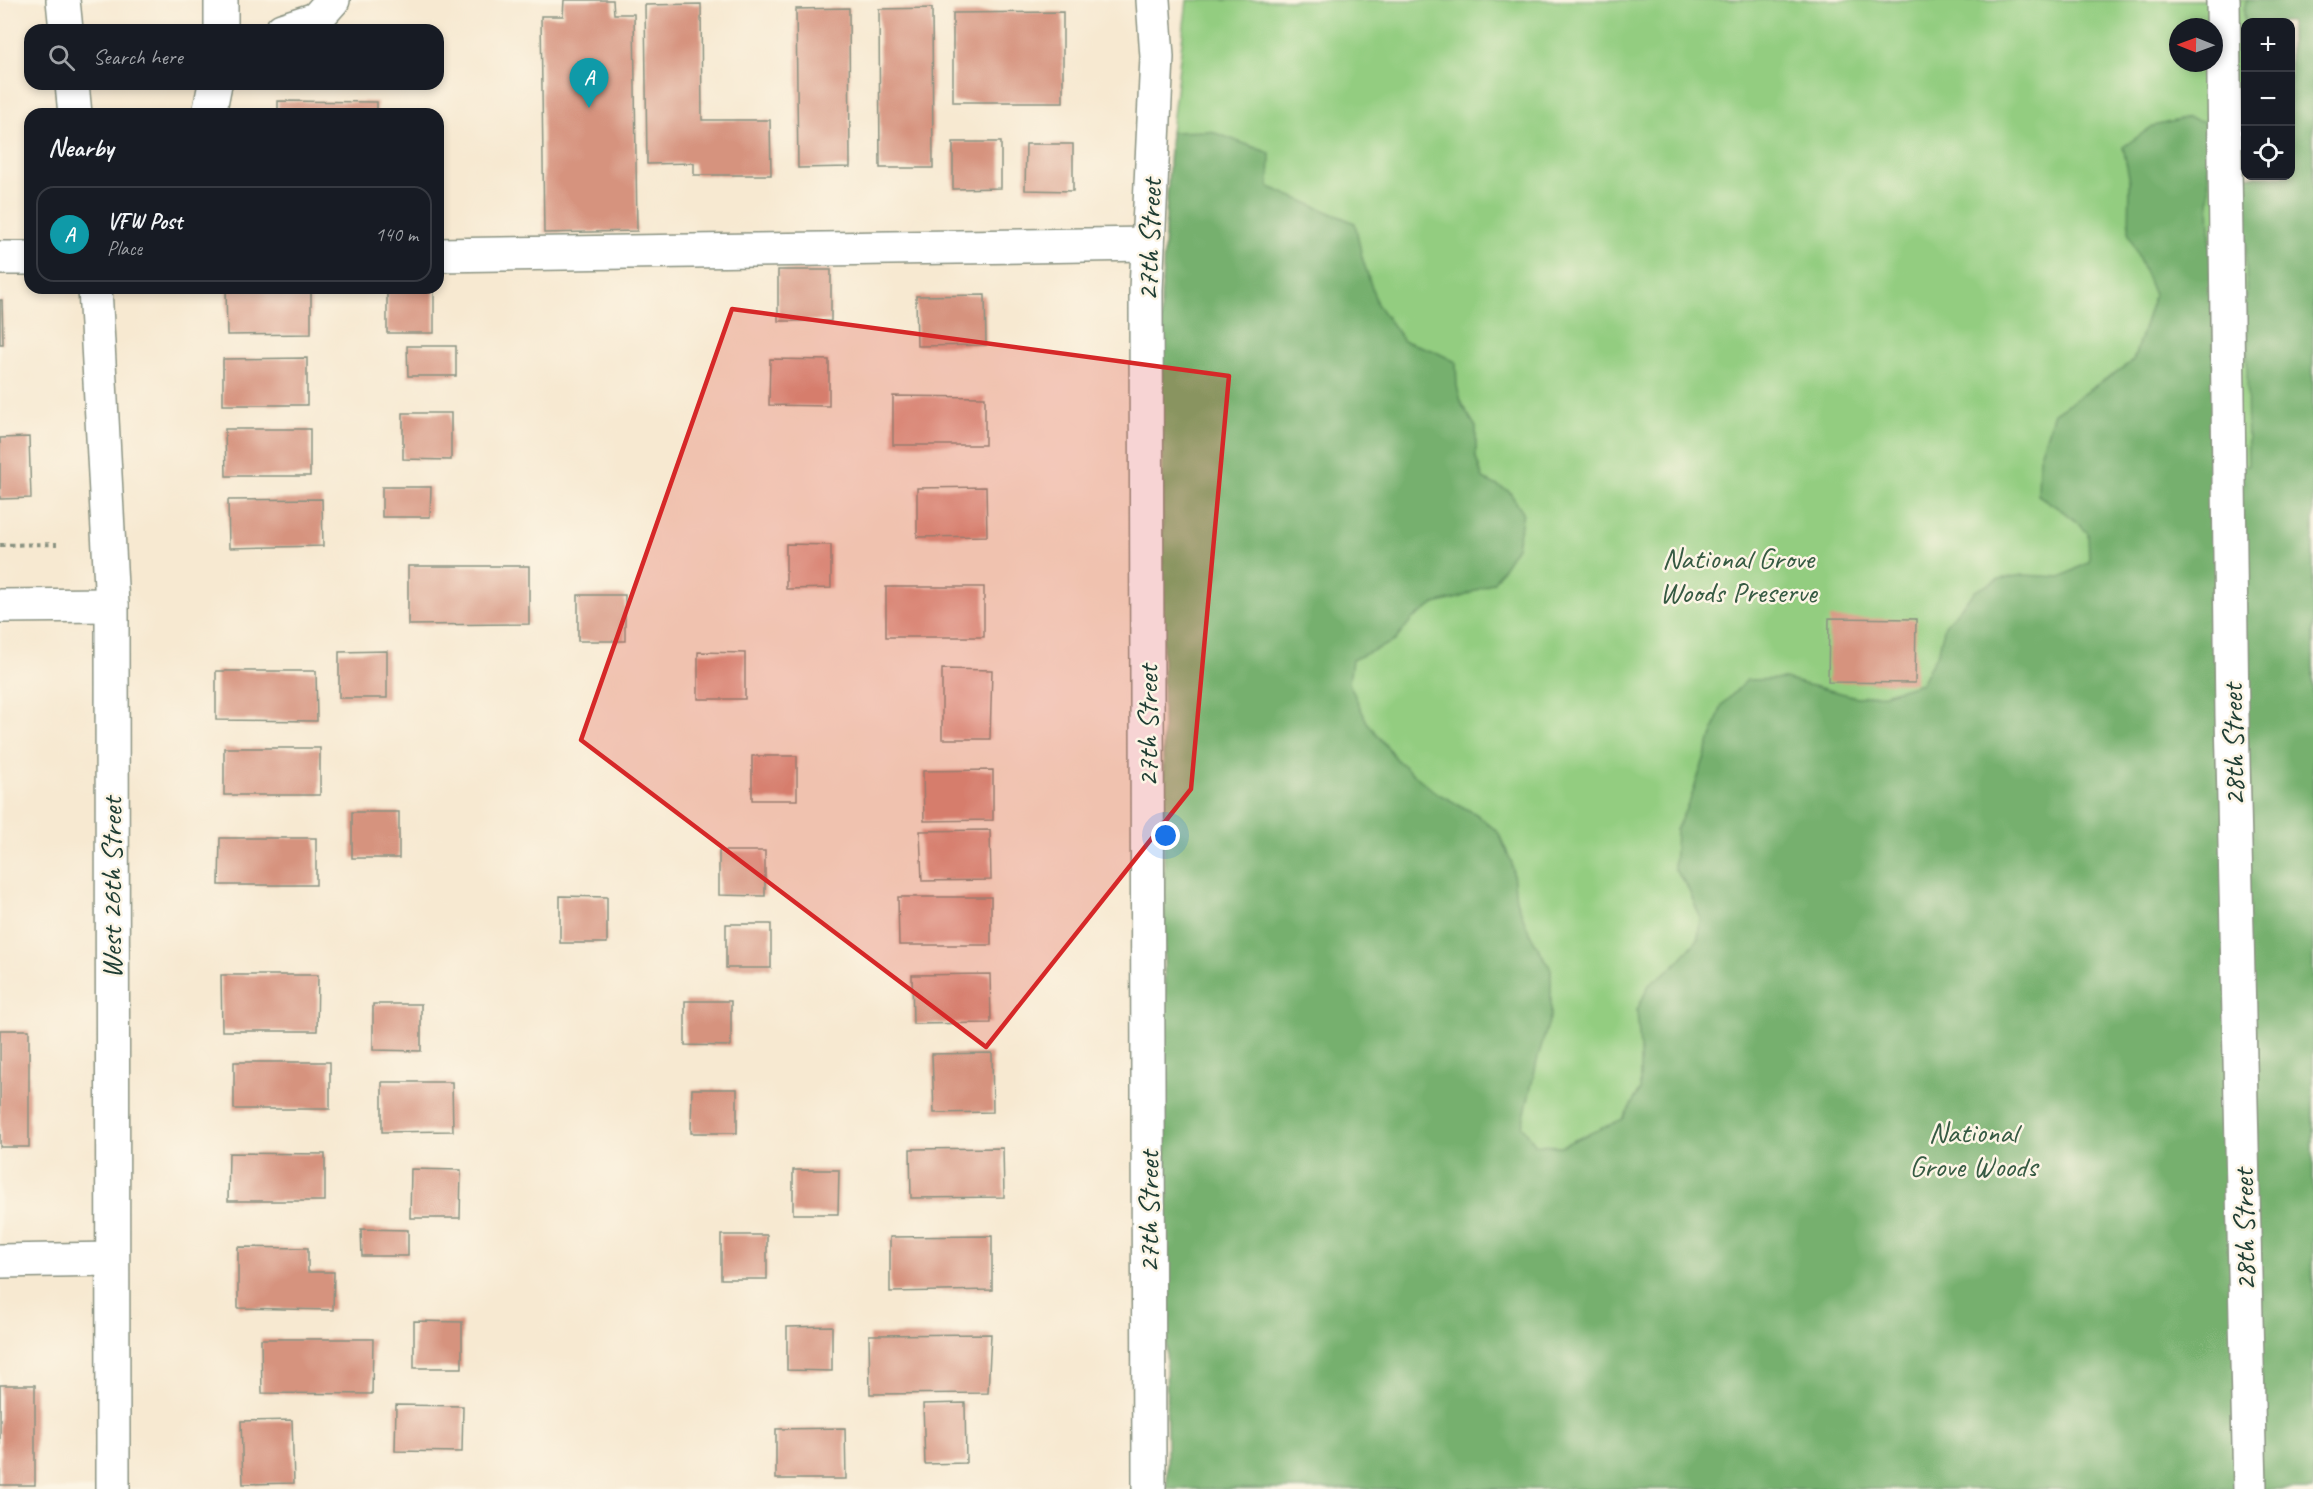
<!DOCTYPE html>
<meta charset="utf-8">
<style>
:root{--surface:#171b24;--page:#20242c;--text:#f1f3f6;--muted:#9ea1a6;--line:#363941;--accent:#b45309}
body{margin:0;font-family:Caveat,sans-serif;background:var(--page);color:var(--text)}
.controls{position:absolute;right:18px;top:18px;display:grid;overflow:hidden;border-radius:12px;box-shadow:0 3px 9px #0003}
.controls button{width:54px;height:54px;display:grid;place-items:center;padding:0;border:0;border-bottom:2px solid var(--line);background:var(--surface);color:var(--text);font:30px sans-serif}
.compass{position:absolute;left:2169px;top:18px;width:54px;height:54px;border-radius:50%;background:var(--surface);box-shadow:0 3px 9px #0003;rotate:271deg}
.you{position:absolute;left:1166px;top:836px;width:21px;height:21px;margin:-15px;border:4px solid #fff;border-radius:50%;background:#1a73e8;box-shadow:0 0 0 9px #1a73e833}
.badge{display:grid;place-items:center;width:39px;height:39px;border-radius:50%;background:var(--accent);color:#fff;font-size:20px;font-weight:700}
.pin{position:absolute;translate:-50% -50px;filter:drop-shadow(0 2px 3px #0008)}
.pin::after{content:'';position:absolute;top:32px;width:21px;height:18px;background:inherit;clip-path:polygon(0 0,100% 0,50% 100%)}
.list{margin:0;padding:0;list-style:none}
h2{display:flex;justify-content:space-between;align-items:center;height:78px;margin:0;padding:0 24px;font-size:26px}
h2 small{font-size:20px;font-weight:400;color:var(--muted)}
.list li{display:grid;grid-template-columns:39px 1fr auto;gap:18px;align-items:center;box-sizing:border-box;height:96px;margin:0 12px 12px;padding:0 12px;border:2px solid var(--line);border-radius:18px}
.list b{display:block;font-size:22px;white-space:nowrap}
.list p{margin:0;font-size:20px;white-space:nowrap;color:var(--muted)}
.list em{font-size:20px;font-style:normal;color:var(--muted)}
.icon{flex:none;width:33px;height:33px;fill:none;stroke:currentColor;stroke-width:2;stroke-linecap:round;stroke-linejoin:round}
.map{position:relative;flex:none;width:2313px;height:1489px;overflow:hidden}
.search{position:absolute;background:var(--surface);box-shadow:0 3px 9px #0003;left:24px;top:24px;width:420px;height:66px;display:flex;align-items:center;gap:15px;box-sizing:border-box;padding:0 21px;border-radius:18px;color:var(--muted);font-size:22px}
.panel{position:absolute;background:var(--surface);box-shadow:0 3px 9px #0003;left:24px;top:108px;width:420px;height:186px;border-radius:18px}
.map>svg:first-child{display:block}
.green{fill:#93cd80;stroke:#59855a;stroke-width:1.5;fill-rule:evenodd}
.forest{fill:#76b06e;stroke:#4a7651;stroke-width:1.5;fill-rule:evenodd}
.building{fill:#d6937e}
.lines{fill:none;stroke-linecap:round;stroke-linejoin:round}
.minor-casing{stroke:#8b9382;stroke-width:36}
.major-casing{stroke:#8b9382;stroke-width:36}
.path{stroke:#8b9382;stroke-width:4;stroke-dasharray:4.5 4.5;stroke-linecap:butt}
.minor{stroke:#fff;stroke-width:33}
.major{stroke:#fff;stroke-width:33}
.marked{fill:#d62828;fill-opacity:0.2;stroke:#d62828;stroke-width:4.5;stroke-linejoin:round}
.labels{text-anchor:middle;stroke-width:5;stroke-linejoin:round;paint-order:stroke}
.street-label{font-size:30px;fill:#1f3d34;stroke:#fcf5e5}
.park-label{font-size:30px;fill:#365a43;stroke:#fcf5e5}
</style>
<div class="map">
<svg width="2313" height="1489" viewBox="0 0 2313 1489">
<rect width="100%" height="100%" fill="#fcf5e5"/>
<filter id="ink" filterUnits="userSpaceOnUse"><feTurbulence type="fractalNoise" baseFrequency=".0167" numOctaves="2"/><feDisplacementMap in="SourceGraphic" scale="12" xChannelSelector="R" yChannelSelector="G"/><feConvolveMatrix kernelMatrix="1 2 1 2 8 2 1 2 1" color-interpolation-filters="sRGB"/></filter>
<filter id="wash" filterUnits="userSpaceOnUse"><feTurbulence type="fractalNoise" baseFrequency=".008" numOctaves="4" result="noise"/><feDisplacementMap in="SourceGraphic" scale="24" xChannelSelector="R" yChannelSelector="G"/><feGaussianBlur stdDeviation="1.35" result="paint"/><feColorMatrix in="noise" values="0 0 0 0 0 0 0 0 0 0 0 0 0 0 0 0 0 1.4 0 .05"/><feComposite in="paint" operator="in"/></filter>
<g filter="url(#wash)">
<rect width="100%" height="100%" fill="#f7e9d1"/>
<path class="green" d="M1187,0H2313V1489H1167L1161,300L1171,132ZM2246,22H2290V176H2246ZM2178,27H2214V63H2178Z"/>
<path class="forest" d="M2247,0H2313V1489H1167L1161,300L1171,132L1210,131L1270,153L1269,187L1355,223L1362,257L1377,304L1404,341L1432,350L1456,362L1457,386L1462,405L1476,427V458L1483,479L1509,491L1523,513L1517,547L1494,582L1462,597L1435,604L1412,619L1395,641L1352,660L1349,683L1367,722L1398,761L1435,792L1476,814L1498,832L1512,863L1516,900L1530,934L1551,969V1015L1538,1057L1522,1126L1536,1145L1561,1146L1623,1119L1640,1090V1049L1637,1010L1649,985L1674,966L1698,939L1700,917L1686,884L1674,869L1676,830L1691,798L1722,705L1747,680L1784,679L1857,697L1884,694L1921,683L1939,650L1945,625L1975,591L1999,579L2023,575L2061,577L2089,562L2088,533L2070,516L2038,495L2039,458L2054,413L2133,361L2154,295L2129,234L2130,181L2123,147L2153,126L2188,118L2207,122L2216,467L2248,466L2244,9ZM2246,22H2290V176H2246Z"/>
<g id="blocks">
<g class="building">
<path d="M564,0H613L614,14H634L637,231L544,233L541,16H563Z"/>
<path d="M701,4L702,120H770L771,175H694V163L647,164L645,5Z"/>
<path d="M849,8L850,167L798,168L796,9Z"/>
<path d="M932,8L933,168H880L879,9Z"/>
<path d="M1063,12V102H953V13Z"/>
<path d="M278,101L377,102V114H278Z"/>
<path d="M953,142H1001V188L953,189Z"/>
<path d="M1026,144H1073V191L1025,190Z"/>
<rect x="778" y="270" width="53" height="51"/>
<path d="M226,288H311V334L227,335Z"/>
<rect x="387" y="288" width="47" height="45"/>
<path d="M985,295L986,345L917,346L916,296Z"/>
<path d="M0,300H2L3,344H0Z"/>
<path d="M407,346H456V376H408Z"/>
<path d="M307,358V405H223V359Z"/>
<path d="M770,359L829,360V406L769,405Z"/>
<path d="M893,396L985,397V445H893Z"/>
<path d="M403,413H451V460L403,459Z"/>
<path d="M225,429H310V476H226Z"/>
<path d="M29,437L31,498L0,499V438Z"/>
<path d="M382,487H431L430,517H382Z"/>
<path d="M986,487L987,536L917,537V488Z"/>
<path d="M322,499L323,546L229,548L228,500Z"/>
<path d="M786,544L831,545V588L786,589Z"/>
<path d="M408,566H529V624L408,625Z"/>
<rect x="886" y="587" width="98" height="50"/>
<rect x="578" y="595" width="47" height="46"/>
<path d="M1829,618L1916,619L1915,683L1828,682Z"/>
<path d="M387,651V698H339V652Z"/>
<path d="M698,652L745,653V699H698Z"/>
<path d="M942,669L992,670L990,739H942Z"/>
<path d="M216,671H316L317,721L216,720Z"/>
<rect x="224" y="748" width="96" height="47"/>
<rect x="752" y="756" width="45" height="44"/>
<path d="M993,770V820L924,821L923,771Z"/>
<rect x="352" y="812" width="47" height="46"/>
<path d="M990,830L991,880L922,881L920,831Z"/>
<path d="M220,838H316V885H219Z"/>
<path d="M719,851H765V896L719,895Z"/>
<path d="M560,896L607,897V943H560Z"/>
<path d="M898,897H991V945H899Z"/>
<rect x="726" y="924" width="45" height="44"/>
<path d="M990,974L991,1023L913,1024L912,975Z"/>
<path d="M221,975H318L317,1031H222Z"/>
<path d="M685,1001H731V1046L685,1045Z"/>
<path d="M373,1004H421V1051L373,1050Z"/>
<rect x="0" y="1030" width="29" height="117"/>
<path d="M992,1053L993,1112L934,1113L932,1054Z"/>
<rect x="234" y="1062" width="96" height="47"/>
<path d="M382,1082H452L453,1131L382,1132Z"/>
<path d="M692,1089H737V1133H691Z"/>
<path d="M1003,1148L1004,1197L911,1198L910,1149Z"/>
<path d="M229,1153L325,1154V1201H228Z"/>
<path d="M411,1169L461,1170L460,1218H410Z"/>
<path d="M793,1170H839L838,1214H793Z"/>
<path d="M361,1229L408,1230V1256H362Z"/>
<rect x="721" y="1235" width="46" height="44"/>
<path d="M992,1236V1290L890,1292V1237Z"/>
<path d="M238,1247L308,1248V1272H334L333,1310L238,1308Z"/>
<path d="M414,1321L462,1322V1368H414Z"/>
<path d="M832,1326V1371L787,1370V1327Z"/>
<path d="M991,1334L988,1393L870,1394L869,1335Z"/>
<path d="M261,1339H373L372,1394L262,1393Z"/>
<rect x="0" y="1385" width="35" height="100"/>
<path d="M965,1403L966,1463L925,1464L923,1404Z"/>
<path d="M396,1405L463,1406L462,1452L395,1451Z"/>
<path d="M292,1420L294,1483L243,1484L241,1421Z"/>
<path d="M845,1428L846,1479H776V1429Z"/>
</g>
</g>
</g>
<g filter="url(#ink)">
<use href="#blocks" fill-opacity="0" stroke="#8b9382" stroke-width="1.5"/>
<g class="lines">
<g class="minor-casing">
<g id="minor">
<path d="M2223,0L2232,716L2250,1489"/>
<path d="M221,30V0"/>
<path d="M282,30L316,19L333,0"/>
<path d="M209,114L215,84"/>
<path d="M438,255L1148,244"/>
<path d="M0,258H30"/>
<path d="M0,606L112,605"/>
<path d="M0,1261L111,1259"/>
<path d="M1149,1489L1146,290L1157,57L1153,0"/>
</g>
</g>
<g class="major-casing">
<g id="major">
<path d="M63,0L66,30"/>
<path d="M72,84L75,114"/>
<path d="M95,288L112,605L113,1489"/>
</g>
</g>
<path class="path" d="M0,545L57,544"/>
<use href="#minor" class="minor"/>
<use href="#major" class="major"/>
</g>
</g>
<path class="marked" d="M732,309L1229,376L1191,789L986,1047L581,740Z"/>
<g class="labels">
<g class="street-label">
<text transform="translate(1149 240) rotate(-88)" y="10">27th Street</text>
<text transform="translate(1147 726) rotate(-90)" y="10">27th Street</text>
<text transform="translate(2233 745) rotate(-91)" y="10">28th Street</text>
<text transform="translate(111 888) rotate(-90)" y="10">West 26th Street</text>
<text transform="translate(1148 1212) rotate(-90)" y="10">27th Street</text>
<text transform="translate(2244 1230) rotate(-91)" y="10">28th Street</text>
</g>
<g class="park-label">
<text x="1738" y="568">National Grove<tspan x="1738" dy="34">Woods Preserve</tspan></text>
<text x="1973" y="1142">National<tspan x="1973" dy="34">Grove Woods</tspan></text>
</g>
</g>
</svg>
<div class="controls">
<button>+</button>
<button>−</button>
<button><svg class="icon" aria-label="locate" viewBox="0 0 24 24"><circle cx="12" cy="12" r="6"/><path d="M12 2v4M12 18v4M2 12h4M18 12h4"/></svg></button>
</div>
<svg class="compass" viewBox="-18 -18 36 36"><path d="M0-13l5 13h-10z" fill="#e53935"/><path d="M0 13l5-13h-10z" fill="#9ea1a6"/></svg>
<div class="you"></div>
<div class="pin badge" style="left:589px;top:108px;background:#0f9aa8">A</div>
<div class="search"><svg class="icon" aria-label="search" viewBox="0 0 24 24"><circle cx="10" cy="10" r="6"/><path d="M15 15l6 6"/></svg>Search here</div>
<section class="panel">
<h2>Nearby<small></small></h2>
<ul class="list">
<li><span class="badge" style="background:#0f9aa8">A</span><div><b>VFW Post</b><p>Place</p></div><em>140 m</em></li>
</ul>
</section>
</div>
